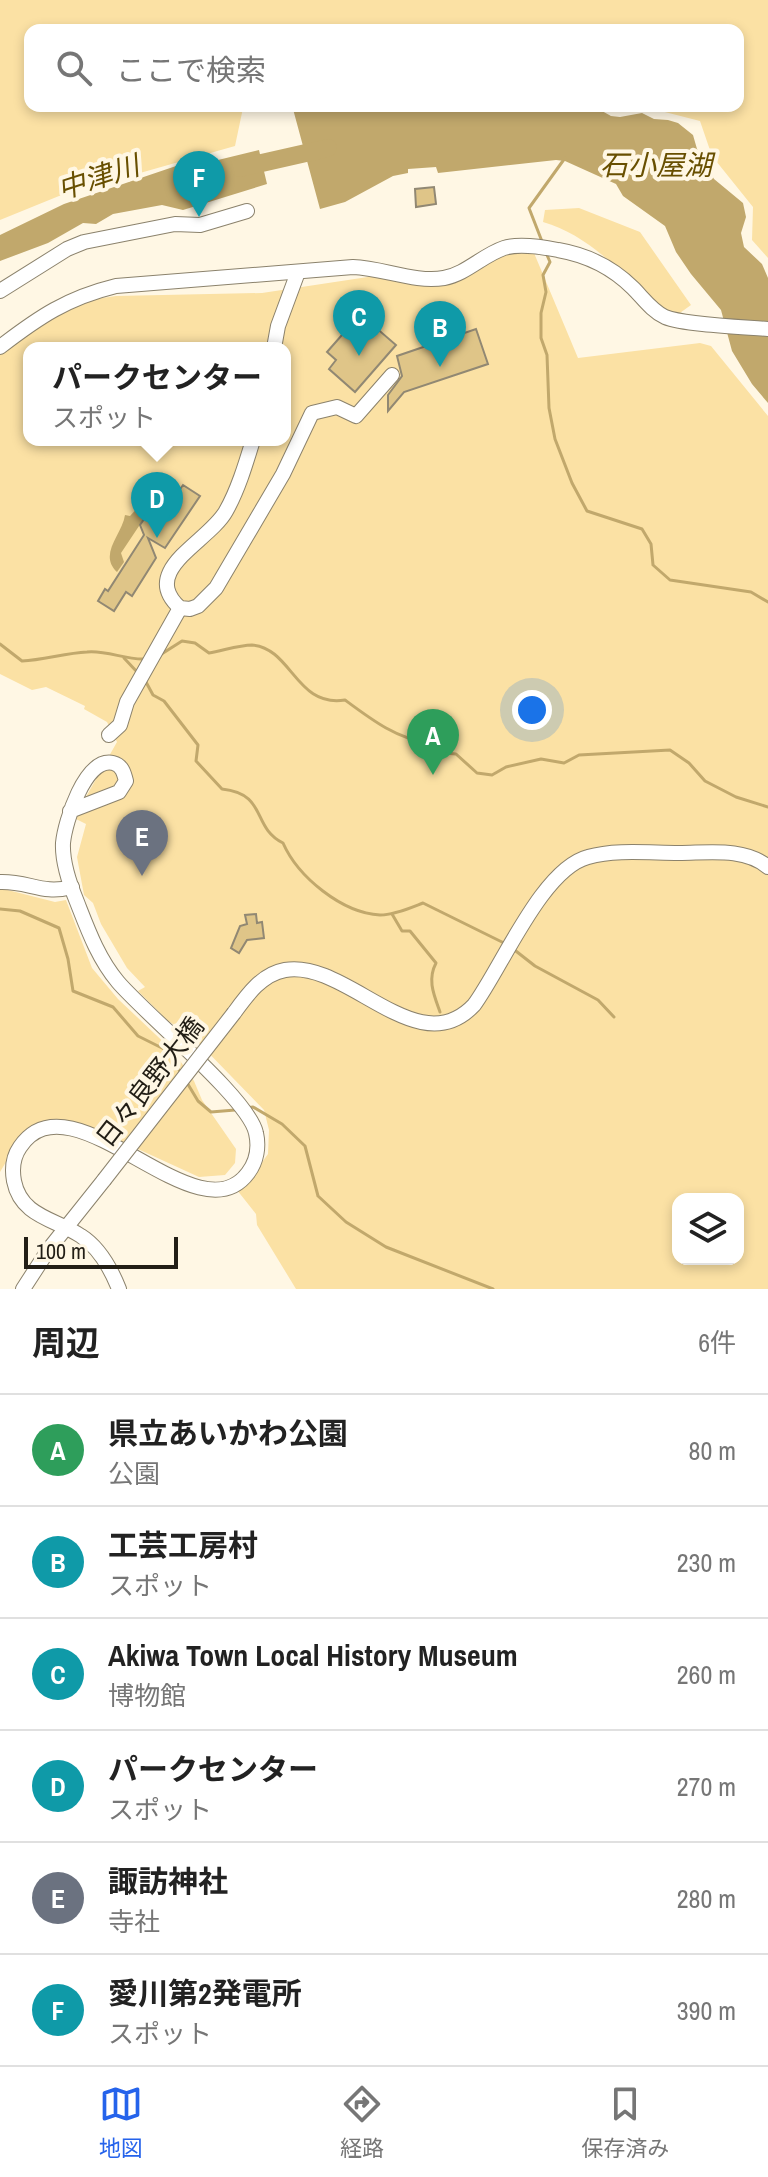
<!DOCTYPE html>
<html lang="ja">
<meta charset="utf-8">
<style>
:root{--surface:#fff;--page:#f6f6f6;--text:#222;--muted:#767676;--line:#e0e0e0;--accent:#2563eb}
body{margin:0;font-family:"Archivo Narrow","Noto Sans JP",sans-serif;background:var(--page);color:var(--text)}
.controls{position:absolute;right:24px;bottom:24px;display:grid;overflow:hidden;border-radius:16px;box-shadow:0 4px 12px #0003}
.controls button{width:72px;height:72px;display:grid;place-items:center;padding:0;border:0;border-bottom:2px solid var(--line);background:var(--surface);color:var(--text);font:40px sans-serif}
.scale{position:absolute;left:24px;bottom:20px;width:154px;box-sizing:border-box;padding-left:8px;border:4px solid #221e16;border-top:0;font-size:22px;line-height:28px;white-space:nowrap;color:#221e16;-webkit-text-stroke:6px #fff7e4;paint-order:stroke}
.you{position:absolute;left:532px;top:710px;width:28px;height:28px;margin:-20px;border:6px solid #fff;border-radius:50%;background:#1a73e8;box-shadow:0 0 0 12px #1a73e833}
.badge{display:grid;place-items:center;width:52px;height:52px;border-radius:50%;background:var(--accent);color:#fff;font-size:26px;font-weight:700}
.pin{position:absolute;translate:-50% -66px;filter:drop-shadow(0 2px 4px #0008)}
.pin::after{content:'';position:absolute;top:42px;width:28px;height:24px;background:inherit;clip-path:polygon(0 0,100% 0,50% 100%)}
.popup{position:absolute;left:23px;top:342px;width:268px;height:104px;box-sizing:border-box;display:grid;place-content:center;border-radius:16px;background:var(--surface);filter:drop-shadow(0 2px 6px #0005);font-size:26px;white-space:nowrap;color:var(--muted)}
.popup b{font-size:30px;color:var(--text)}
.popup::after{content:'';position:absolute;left:50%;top:100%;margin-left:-16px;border:16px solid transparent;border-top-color:var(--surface)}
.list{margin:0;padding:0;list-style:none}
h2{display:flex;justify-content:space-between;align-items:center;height:104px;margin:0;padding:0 32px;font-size:34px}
h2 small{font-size:26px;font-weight:400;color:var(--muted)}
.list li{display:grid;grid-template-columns:52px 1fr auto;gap:24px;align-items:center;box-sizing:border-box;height:112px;padding:0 32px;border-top:2px solid var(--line)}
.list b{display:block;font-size:30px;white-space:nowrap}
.list p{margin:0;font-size:26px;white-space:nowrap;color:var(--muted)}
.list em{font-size:26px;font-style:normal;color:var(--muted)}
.icon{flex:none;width:44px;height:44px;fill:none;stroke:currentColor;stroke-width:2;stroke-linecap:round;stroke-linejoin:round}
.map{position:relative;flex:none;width:768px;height:1289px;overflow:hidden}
.search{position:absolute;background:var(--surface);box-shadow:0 4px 12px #0003;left:24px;right:24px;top:24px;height:88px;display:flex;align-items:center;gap:20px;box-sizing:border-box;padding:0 28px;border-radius:16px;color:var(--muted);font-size:30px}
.sheet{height:776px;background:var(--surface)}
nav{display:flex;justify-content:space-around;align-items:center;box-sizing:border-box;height:112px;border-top:2px solid var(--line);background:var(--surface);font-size:22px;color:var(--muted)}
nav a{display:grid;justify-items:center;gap:4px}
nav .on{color:var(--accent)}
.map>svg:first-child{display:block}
.green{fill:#fbe1a4;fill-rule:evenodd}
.water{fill:#c1a86c}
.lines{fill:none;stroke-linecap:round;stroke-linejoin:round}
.stream{stroke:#c1a86c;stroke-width:3}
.river{stroke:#c1a86c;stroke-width:18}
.building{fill:#dfc588;stroke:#918873;stroke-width:2}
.minor-casing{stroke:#8b826c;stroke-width:16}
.minor{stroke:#fff;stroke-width:14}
.minor-bridge-casing{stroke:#8b826c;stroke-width:16;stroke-linecap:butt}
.minor-bridge{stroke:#fff;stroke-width:14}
.labels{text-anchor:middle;stroke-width:8;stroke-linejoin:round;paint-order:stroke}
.street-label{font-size:26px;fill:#221e16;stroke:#fff7e4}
.water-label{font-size:28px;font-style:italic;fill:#684f00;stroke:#fff7e4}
</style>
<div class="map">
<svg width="768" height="1289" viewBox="0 0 768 1289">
<rect width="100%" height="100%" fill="#fff7e4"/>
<g class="green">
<path d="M0,0H768V258L752,240L753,207L712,156L700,121L657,110L616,106H738V30H30V106H248L243,108L235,146L59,196L0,220Z"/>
<path d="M579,208L640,232L691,305L677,315L663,311C626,278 592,236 543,222L545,210Z"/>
<path d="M509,251L534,253L578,358L700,343L711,346L768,416V1289H296L257,1225L256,1214L237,1190L252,1176L268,1154L269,1130L264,1110L196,1040L167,1020L138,991L145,987L127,968L101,924L93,903L84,895L77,857L86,824L74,818L117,742L107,722L84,709L85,706L46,687L32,690L0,674V350L41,320L89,300L116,296L262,293L381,275L423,283ZM29,348H285V440H29ZM678,1199H738V1259H678Z"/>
<path d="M0,888L55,902L66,900L92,968L118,999L174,1052L194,1081L202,1100L236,1149L235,1163L225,1175L199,1177L92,1128L67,1121L39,1122L22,1135L0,1172Z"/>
</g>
<g class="water">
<path d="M320,106H593L611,116L620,117L642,113L654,119L668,120L678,123L693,135L697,149L714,179L743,203L746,217L741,233L744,247L762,264L768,278V403L752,384L732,351L721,310L691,274L676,252L665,226L623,196L616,184L565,161L556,160L438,173L436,167L408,169V173L393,176L345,202L320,209L293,109Z"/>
<path d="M259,150L267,184L183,210L162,205L113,214L96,224L83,223L48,243L0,261V235L64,204L179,165L181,169Z"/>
<path d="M163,488L178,492L164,512L153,505L121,553L124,562L117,572C98,554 122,535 125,515L130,516L154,490Z"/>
</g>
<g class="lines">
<g class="stream">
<path d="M543,244L529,208L565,158"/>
<path d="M547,255L550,262L543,275L546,292L541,313V338L547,355L549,408L555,439L572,483L587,511L642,529L651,544L653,565L670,580L751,592L768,602"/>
<path d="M0,644L22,661C44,660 65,653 87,652C107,650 125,660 145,659"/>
<path d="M160,655L182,641L195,643L209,653C222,651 239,645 252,645C292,648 296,708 345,700C372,720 397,739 429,743L432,752L456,754L477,773L492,775L506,767L541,759L564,763L579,755L670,750L689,763L705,781L736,797L768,807"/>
<path d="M124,658L138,673"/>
<path d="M146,682L153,695L164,701L198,745L196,761L222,789C268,794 251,827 283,843C298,877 342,913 380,915C394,915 410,908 423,903L506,944"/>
<path d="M0,909L20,911L59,928L68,959L73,991L113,1007L138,1036L168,1051L182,1075"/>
<path d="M392,914L402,931H410L436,963C427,980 434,995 440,1012"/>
<path d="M512,948L535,966L598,1000L614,1017"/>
<path d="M186,1081L198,1101L211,1112L235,1110"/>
<path d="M246,1108L253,1107L282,1124L305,1146L318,1196L346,1222L386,1247L493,1289"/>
</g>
<path class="river" d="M240,168L328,148"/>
</g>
<g class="building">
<path d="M434,187L436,204L416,207L415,189Z"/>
<path d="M356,319L362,325L367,320L396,345L355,392L329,369L336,360L327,352Z"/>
<path d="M476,329L488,364L404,392L388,411V395L402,376L397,356Z"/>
<path d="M183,485L200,496L165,548L148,538L156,558L132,596L126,592L114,611L98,601L105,589L108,591L144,535L140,525L154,505L164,512Z"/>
<path d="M256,914L257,923L262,922L264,938L247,940L239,953L231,948L240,926L247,924L245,915Z"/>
</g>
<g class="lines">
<g class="minor-casing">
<g id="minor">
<path d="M0,291L67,249L84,242L175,224L200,225L247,211"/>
<path d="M0,347C39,317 67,298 116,286L353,267C383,268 415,283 444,278C466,274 483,255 504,248C519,243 543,247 558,250C587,255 613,268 633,288C643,298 652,311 665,317C685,325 743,327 768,329"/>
<path d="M274,348L278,326L298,272"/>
<path d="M253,440C246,463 238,490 226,511C209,542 138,570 180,608L190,609L198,606L216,588L283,474L312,413L337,407L356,416L392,375"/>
<path d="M109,735L120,725L127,702L180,608"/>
<path d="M70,811L119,792L126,781C124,773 122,765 113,763C85,757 65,822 63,843C62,862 70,885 77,902C88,930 98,958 118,982C146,1015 249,1099 256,1133C259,1146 257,1161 248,1173C197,1242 72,1070 20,1147C13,1157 12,1170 14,1181C21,1217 56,1219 81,1236C100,1248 111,1269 119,1289"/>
<path d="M0,882C29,881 42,895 72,887"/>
<path d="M234,1013C247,995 262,974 285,970C347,959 418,1065 474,1005C502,967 542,869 588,857C616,849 650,853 679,853C708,853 744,847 768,867"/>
<path d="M23,1289L49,1249L104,1180"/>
</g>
</g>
<use href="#minor" class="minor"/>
<g class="minor-bridge-casing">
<path id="minor-bridge" d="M104,1180L234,1013"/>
</g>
<use href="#minor-bridge" class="minor-bridge"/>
</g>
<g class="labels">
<g class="street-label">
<text transform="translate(150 1082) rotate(-52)" y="9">日々良野大橋</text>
</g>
<g class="water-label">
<text x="656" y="175">石小屋湖</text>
<text transform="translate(98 177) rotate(-18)" y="10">中津川</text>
</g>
</g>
</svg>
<div class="controls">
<button><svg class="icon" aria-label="layers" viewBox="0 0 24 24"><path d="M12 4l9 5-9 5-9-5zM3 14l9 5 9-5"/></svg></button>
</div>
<div class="scale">100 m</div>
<div class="you"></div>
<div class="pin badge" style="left:433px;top:775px;background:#2e9e5b">A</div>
<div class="pin badge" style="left:440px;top:367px;background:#0f9aa8">B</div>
<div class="pin badge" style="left:359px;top:356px;background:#0f9aa8">C</div>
<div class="pin badge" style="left:157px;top:538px;background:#0f9aa8">D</div>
<div class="popup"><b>パークセンター</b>スポット</div>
<div class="pin badge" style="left:142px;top:876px;background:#6b7280">E</div>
<div class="pin badge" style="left:199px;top:217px;background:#0f9aa8">F</div>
<div class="search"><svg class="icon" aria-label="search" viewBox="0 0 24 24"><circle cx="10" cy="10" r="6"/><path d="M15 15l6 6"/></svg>ここで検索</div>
</div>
<section class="sheet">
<h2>周辺<small>6件</small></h2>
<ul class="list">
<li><span class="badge" style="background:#2e9e5b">A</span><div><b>県立あいかわ公園</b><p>公園</p></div><em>80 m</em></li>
<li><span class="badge" style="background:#0f9aa8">B</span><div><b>工芸工房村</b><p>スポット</p></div><em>230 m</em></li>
<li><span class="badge" style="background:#0f9aa8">C</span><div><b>Akiwa Town Local History Museum</b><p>博物館</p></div><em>260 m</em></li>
<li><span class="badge" style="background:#0f9aa8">D</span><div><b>パークセンター</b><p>スポット</p></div><em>270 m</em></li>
<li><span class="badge" style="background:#6b7280">E</span><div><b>諏訪神社</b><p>寺社</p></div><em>280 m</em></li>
<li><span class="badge" style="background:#0f9aa8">F</span><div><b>愛川第2発電所</b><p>スポット</p></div><em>390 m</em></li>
</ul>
</section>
<nav>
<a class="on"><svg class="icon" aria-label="map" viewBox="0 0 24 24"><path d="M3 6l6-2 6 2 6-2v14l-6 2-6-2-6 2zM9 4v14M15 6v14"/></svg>地図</a>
<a><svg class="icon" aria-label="directions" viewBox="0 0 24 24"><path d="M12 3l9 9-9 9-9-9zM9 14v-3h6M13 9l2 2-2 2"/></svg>経路</a>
<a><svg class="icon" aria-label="saved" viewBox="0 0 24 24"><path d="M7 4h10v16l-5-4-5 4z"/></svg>保存済み</a>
</nav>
